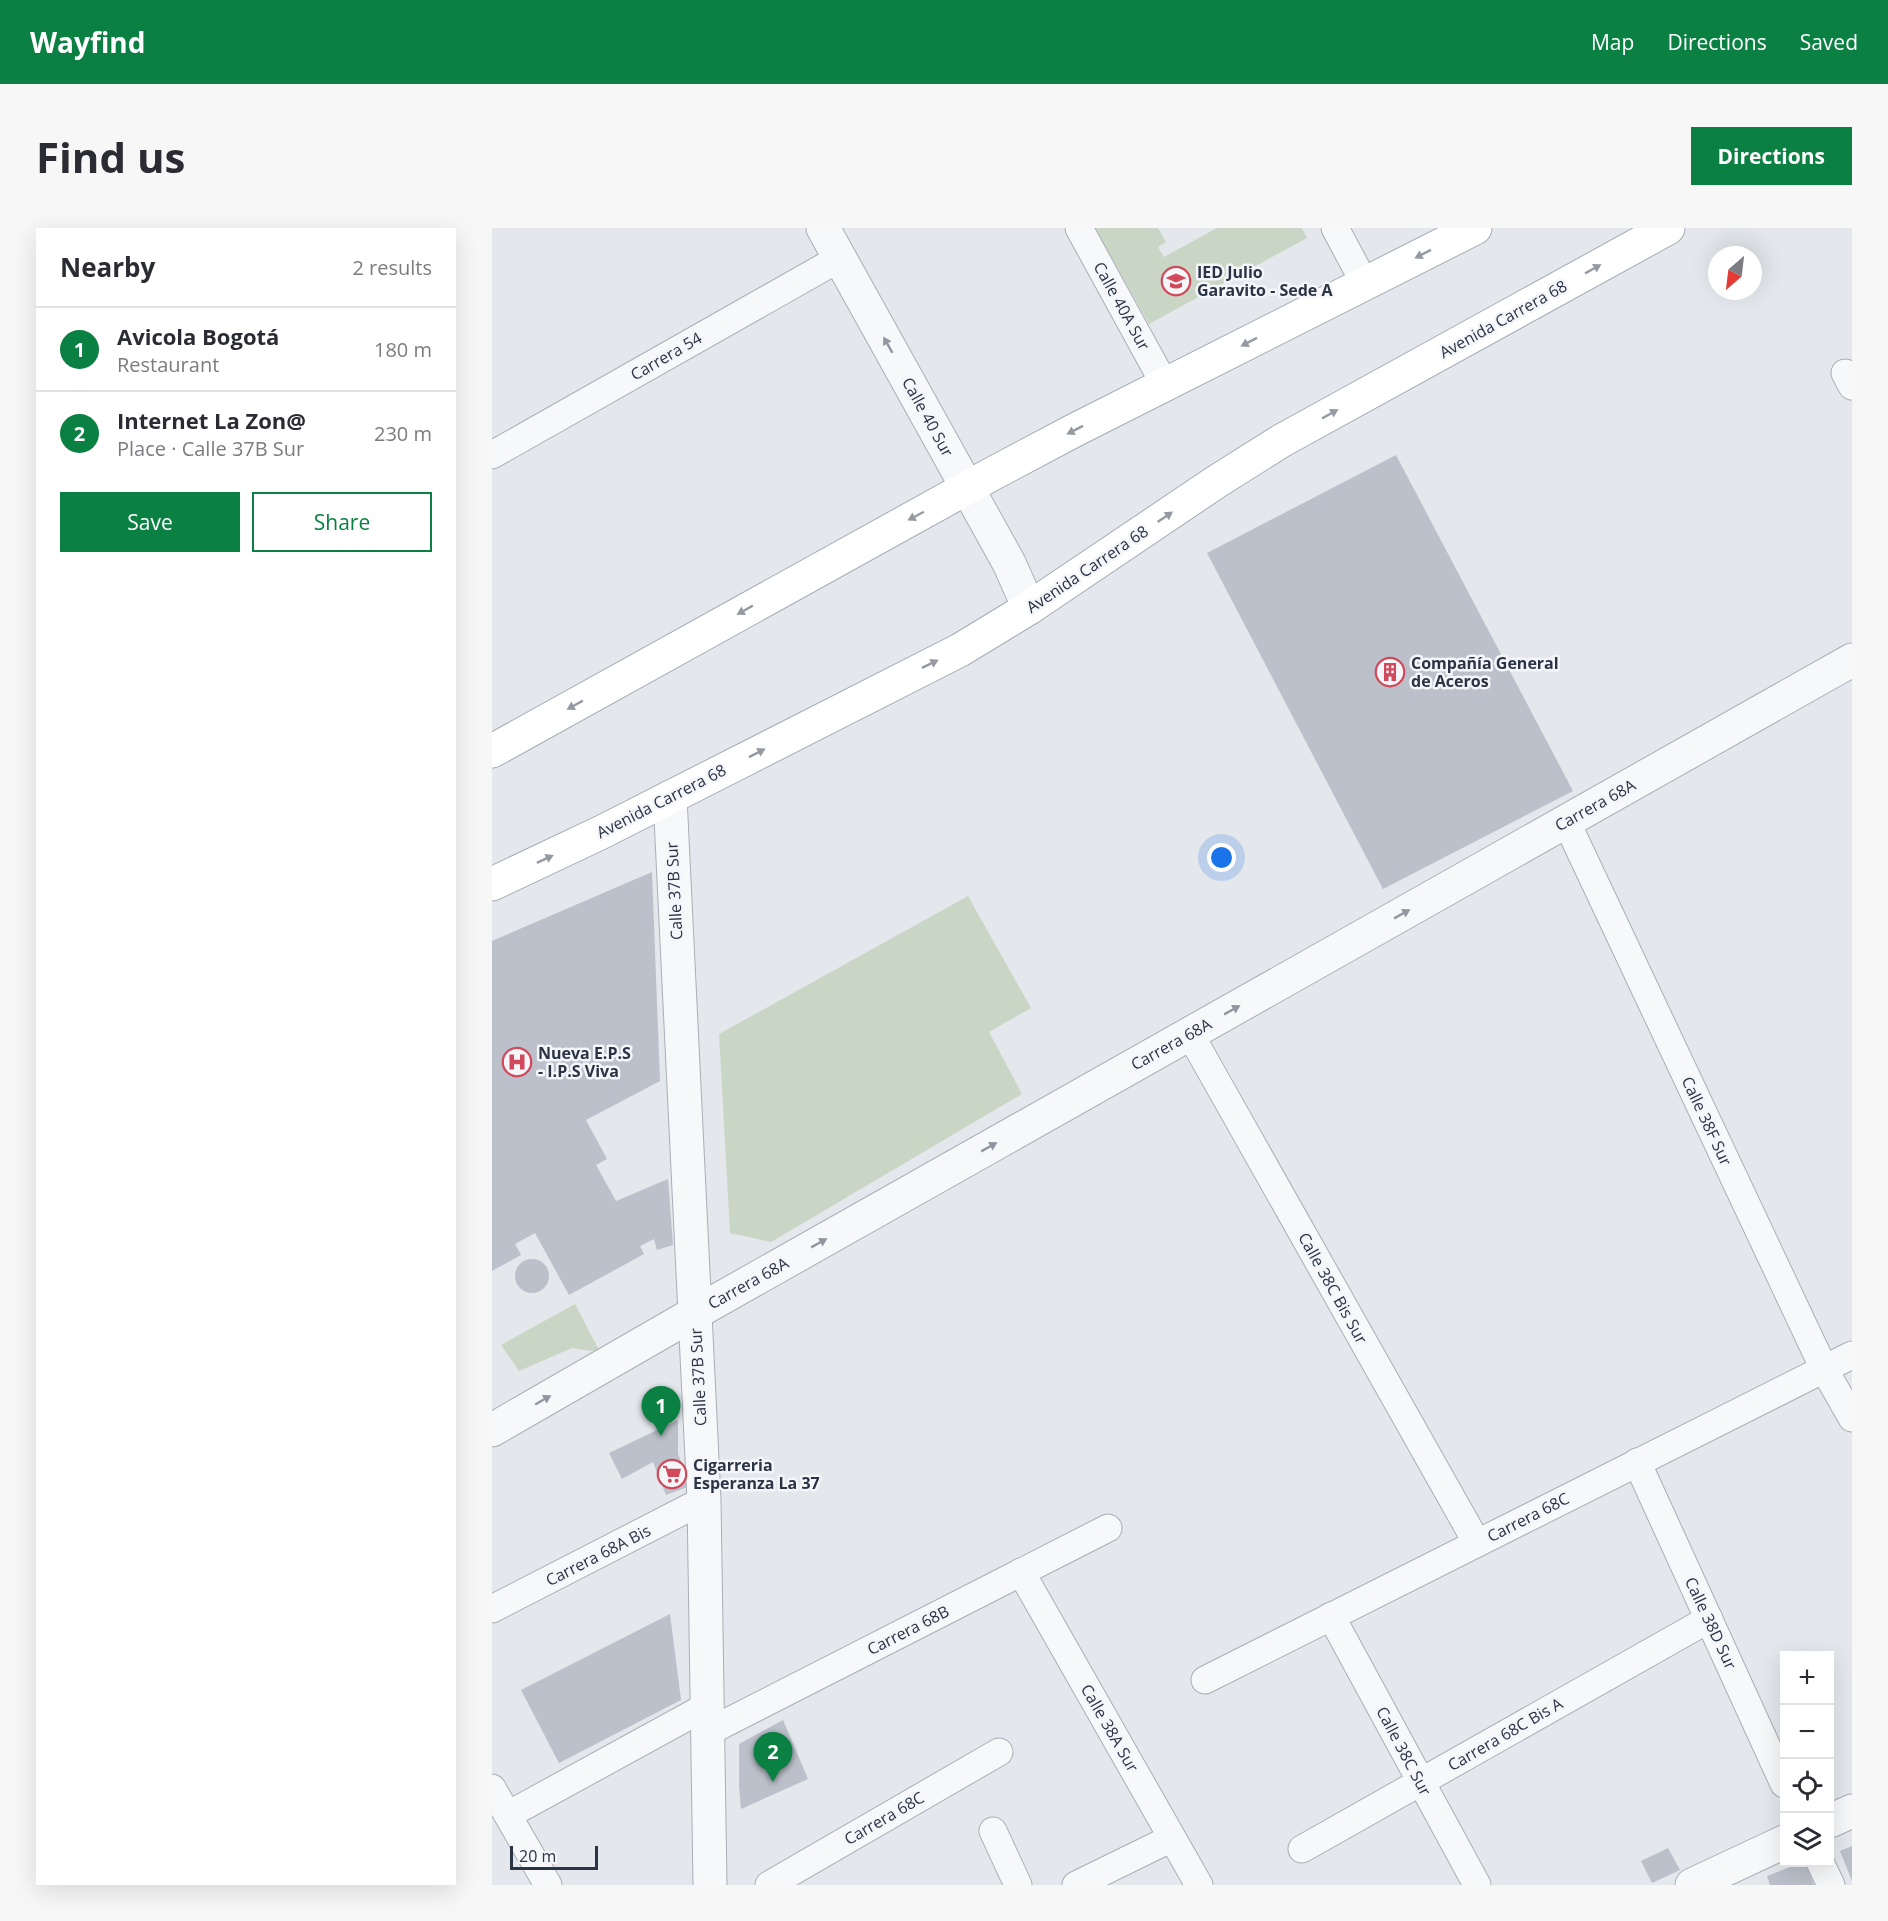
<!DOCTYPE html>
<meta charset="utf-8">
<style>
:root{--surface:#fff;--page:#f7f7f7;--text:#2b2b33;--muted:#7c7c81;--line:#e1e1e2;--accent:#0b8043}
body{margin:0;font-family:"Open Sans",sans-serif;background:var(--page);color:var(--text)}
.controls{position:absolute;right:18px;bottom:18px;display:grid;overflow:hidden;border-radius:0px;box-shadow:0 6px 24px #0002}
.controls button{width:54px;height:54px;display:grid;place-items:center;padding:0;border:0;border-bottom:2px solid var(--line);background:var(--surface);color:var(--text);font:30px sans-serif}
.compass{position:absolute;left:1216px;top:18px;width:54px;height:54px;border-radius:50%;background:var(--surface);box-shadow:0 6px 24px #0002;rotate:208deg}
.scale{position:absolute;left:18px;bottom:15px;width:88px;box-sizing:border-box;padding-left:6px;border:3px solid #2b3445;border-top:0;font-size:16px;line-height:21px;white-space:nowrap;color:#2b3445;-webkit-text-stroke:4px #f4f6f9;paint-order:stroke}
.you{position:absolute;left:730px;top:630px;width:21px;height:21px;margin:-15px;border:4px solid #fff;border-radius:50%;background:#1a73e8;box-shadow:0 0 0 9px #1a73e833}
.badge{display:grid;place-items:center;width:39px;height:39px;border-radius:50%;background:var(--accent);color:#fff;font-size:20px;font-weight:700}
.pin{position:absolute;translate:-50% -50px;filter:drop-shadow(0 2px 3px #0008)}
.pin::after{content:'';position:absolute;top:32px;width:21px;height:18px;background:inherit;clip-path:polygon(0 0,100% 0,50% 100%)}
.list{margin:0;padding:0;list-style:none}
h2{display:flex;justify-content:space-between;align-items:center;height:78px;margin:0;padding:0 24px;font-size:26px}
h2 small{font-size:20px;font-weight:400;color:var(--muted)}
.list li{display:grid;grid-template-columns:39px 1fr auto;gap:18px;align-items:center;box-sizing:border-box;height:84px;padding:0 24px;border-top:2px solid var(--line)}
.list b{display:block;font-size:22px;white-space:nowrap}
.list p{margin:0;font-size:20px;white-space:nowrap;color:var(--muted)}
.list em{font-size:20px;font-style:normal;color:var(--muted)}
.actions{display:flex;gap:12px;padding:18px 24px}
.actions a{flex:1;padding:14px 0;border:2px solid var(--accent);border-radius:0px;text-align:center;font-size:21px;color:var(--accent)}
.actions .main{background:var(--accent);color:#fff}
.icon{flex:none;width:33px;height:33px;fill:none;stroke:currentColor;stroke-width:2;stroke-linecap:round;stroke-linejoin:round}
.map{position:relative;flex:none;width:1360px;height:1657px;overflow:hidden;border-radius:0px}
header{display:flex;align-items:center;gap:36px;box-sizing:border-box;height:84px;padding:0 30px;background:var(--accent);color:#fff}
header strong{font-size:28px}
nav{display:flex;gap:33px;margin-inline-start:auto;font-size:21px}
.intro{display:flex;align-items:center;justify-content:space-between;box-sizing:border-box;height:144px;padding:0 36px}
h1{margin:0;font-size:42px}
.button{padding:15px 27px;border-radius:0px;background:var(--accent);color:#fff;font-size:21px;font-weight:700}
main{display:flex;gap:36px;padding:0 36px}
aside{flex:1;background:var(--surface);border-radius:0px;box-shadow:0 6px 24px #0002}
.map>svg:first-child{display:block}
.green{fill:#c9d6c5}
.building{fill:#bbc0ca}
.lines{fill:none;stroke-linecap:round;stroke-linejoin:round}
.minor-casing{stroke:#a9aeb7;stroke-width:29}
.tertiary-casing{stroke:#a9aeb7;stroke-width:35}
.primary-casing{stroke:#a3abb8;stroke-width:35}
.minor{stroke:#f7f8fa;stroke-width:27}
.tertiary{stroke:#f7f8fa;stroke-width:33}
.primary{stroke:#fff;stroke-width:33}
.oneway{fill:#959aa2}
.oneway2{fill:#9196a0}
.labels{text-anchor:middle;stroke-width:5;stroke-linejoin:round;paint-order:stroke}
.poi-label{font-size:16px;font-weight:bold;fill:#2b3445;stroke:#f4f6f9;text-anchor:start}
.street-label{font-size:16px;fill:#2b3445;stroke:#f4f6f9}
</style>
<header>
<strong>Wayfind</strong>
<nav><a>Map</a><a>Directions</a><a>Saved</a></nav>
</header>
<div class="intro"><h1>Find us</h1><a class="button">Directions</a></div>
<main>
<aside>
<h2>Nearby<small>2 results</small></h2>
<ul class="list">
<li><span class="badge">1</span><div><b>Avicola Bogotá</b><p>Restaurant</p></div><em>180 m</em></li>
<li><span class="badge">2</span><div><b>Internet La Zon@</b><p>Place · Calle 37B Sur</p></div><em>230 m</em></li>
</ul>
<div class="actions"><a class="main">Save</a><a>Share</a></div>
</aside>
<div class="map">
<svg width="1360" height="1657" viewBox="0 0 1360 1657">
<rect width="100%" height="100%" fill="#e4e7ec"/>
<g class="green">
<path d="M603,0H666L674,14L666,19L672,29L725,0H810L815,10L657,96Z"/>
<path d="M476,668L539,780L497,804L530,866L279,1014L238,1005L227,806Z"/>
<path d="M83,1076L108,1124L80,1120L27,1143L9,1117Z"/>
</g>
<g class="building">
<path d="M904,227L1081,563L891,661L715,325Z"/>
<path d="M160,644L168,853L94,892L115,931L104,937L124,973L176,951L181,1017L165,1022L162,1011L148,1018L152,1026L77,1067L43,1005L23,1016L29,1027L0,1043V713Z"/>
<circle cx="40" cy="1048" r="17"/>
<path d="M186,1192V1226L198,1258L174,1267L161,1234L130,1251L117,1225Z"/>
<path d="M178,1386L189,1472L67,1535L29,1462Z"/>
<path d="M291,1492L316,1551L249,1581L247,1558V1516Z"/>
<path d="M1360,1618V1653L1348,1623Z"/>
<path d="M1176,1620L1188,1642L1160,1655L1149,1633Z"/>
<path d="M1311,1634H1313L1322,1657H1278L1275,1648Z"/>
</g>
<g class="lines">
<g class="minor-casing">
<g id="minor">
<path d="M587,0L673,157"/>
<path d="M843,0L873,56"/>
<path d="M1353,145L1360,158"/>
<path d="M0,227L348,30"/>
<path d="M1074,593L1332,1141L1360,1190"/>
<path d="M698,806L985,1315"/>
<path d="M1145,1234L1292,1556"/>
<path d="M529,1344L707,1657"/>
<path d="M0,1381L212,1272"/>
<path d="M839,1388L985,1657"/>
<path d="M713,1452L1360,1127"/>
<path d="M216,1504L616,1300"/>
<path d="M0,1560L56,1657"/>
<path d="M16,1587L215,1478"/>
<path d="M501,1603L526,1657"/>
<path d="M810,1621L1217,1391"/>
<path d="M1328,1634L1339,1657"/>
<path d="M277,1657L507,1524"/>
<path d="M584,1657L680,1610"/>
</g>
</g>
<g class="tertiary-casing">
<g id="tertiary">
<path d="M331,0L517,335L537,380"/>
<path d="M178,569L212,1272L218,1657"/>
<path d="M0,1202L203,1085L1360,432"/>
<path d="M1338,1593L1360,1583"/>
<path d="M1200,1657L1292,1614"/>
</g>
</g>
<g class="primary-casing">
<g id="primary">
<path d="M0,523L500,246L581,203L983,0"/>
<path d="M0,656L110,604L468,422L537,380L724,254L789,213L1176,0"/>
</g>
</g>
<use href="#minor" class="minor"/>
<use href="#tertiary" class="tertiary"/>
<use href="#primary" class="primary"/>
</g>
<defs><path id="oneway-solid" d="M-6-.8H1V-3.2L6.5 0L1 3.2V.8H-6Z" transform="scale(1.5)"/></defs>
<g class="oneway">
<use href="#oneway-solid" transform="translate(931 26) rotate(153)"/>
<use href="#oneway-solid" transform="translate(1101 41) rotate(-29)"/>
<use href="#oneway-solid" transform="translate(757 114) rotate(153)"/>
<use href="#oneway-solid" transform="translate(838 186) rotate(-29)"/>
<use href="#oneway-solid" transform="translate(583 202) rotate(153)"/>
<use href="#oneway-solid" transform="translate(424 288) rotate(152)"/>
<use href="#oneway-solid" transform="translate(673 289) rotate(-34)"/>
<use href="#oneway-solid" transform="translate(253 382) rotate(151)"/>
<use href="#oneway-solid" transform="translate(438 436) rotate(-26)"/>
<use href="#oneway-solid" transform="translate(83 477) rotate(151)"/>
<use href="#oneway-solid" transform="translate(265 525) rotate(-27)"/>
<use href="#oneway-solid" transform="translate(53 631) rotate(-25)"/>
</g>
<g class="oneway2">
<use href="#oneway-solid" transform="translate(396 117) rotate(-119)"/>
<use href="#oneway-solid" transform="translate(910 686) rotate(-29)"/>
<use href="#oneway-solid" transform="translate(740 782) rotate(-29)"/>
<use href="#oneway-solid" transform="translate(497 919) rotate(-29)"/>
<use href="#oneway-solid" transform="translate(327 1015) rotate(-29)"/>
<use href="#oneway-solid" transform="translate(51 1172) rotate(-30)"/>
</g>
<defs>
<g id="school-ring" transform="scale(1.5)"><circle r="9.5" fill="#f4f6f9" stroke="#d1495b" stroke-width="1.5"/><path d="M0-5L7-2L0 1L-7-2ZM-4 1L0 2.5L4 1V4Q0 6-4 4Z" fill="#d1495b"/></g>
<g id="building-ring" transform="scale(1.5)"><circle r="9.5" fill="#f4f6f9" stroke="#d1495b" stroke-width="1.5"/><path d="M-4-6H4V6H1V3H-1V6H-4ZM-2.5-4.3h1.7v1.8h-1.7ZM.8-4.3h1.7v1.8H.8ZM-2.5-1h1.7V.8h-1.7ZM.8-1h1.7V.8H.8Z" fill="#d1495b"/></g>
<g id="hospital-ring" transform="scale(1.5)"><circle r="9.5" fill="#f4f6f9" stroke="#d1495b" stroke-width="1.5"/><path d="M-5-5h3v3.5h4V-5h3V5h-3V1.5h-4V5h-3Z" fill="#d1495b"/></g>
<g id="supermarket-ring" transform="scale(1.5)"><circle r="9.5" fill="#f4f6f9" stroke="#d1495b" stroke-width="1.5"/><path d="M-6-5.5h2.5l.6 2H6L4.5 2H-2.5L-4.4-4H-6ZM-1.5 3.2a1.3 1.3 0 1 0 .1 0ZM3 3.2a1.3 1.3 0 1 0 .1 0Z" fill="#d1495b"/></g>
</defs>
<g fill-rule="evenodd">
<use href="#school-ring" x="684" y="53"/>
<use href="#building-ring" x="898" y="444"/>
<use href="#hospital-ring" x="25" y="834"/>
<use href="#supermarket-ring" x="180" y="1246"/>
</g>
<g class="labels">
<g class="poi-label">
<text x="705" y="50">IED Julio<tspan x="705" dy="18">Garavito - Sede A</tspan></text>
<text x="919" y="441">Compañía General<tspan x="919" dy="18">de Aceros</tspan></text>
<text x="46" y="831">Nueva E.P.S<tspan x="46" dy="18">- I.P.S Viva</tspan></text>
<text x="201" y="1243">Cigarreria<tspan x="201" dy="18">Esperanza La 37</tspan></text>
</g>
<g class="street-label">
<text transform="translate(630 78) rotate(61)" y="6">Calle 40A Sur</text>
<text transform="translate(1011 91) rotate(-29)" y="6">Avenida Carrera 68</text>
<text transform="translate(174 128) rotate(-30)" y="6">Carrera 54</text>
<text transform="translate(436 189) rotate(61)" y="6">Calle 40 Sur</text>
<text transform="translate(595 341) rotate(-34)" y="6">Avenida Carrera 68</text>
<text transform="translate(169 573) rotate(-27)" y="6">Avenida Carrera 68</text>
<text transform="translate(1103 577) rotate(-29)" y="6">Carrera 68A</text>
<text transform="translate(182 663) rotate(-93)" y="6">Calle 37B Sur</text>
<text transform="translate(679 816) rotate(-29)" y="6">Carrera 68A</text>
<text transform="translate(1215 893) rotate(65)" y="6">Calle 38F Sur</text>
<text transform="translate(256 1055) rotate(-29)" y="6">Carrera 68A</text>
<text transform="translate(841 1060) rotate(61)" y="6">Calle 38C Bis Sur</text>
<text transform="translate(206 1149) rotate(-93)" y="6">Calle 37B Sur</text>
<text transform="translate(1036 1289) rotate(-27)" y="6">Carrera 68C</text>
<text transform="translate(106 1327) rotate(-27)" y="6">Carrera 68A Bis</text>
<text transform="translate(1219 1395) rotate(65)" y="6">Calle 38D Sur</text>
<text transform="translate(416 1402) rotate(-27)" y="6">Carrera 68B</text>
<text transform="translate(618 1500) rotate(60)" y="6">Calle 38A Sur</text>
<text transform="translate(1013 1506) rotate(-30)" y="6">Carrera 68C Bis A</text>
<text transform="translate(912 1523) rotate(62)" y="6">Calle 38C Sur</text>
<text transform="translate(392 1590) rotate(-30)" y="6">Carrera 68C</text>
</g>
</g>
</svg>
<div class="controls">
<button>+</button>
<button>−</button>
<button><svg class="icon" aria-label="locate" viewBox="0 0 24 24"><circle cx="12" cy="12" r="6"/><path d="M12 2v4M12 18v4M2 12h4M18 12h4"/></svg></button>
<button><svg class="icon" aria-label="layers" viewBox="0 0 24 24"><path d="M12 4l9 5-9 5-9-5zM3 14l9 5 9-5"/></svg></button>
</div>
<svg class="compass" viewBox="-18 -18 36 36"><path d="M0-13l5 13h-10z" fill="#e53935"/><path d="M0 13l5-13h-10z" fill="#7c7c81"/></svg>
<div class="scale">20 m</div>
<div class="you"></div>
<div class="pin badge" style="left:169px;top:1208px">1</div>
<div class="pin badge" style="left:281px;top:1554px">2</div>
</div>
</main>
